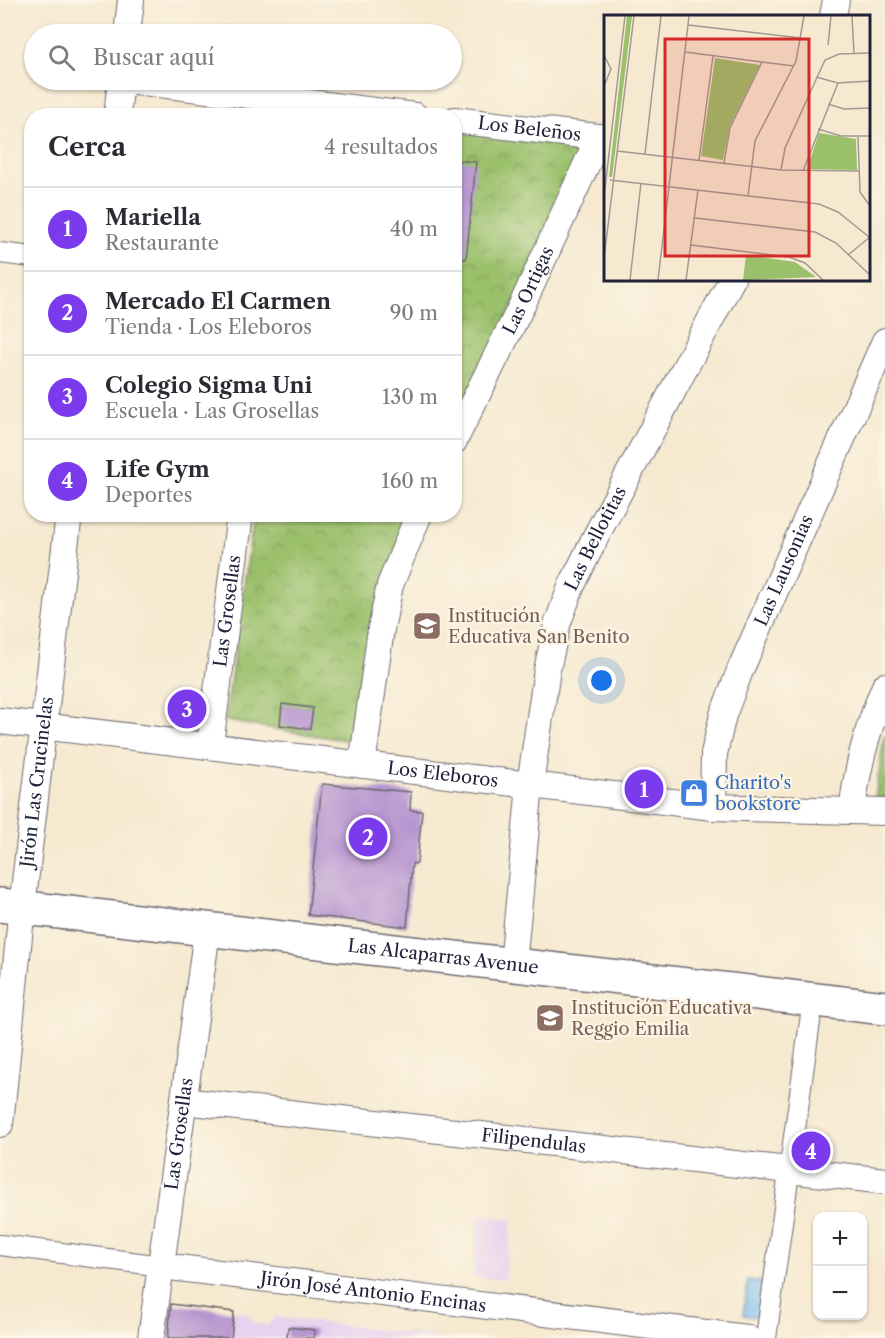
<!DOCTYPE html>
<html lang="es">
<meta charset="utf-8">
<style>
:root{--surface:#fff;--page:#f7f7f7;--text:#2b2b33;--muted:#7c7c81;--line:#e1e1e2;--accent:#7c3aed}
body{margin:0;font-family:"Libre Caslon Text",serif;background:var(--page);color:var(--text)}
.controls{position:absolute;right:18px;bottom:18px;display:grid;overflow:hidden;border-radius:12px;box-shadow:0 2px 4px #0004}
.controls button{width:54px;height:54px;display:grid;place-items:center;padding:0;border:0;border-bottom:2px solid var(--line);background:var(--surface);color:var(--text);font:30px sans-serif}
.you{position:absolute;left:602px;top:681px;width:21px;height:21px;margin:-15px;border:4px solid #fff;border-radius:50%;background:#1a73e8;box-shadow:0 0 0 9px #1a73e833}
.badge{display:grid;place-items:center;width:39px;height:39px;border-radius:50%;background:var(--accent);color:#fff;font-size:20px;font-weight:700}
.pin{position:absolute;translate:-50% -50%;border:3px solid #fff;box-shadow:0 2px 6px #0006}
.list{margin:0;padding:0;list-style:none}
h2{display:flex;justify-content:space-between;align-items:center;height:78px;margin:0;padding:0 24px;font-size:26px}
h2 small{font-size:20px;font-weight:400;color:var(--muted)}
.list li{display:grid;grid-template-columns:39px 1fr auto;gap:18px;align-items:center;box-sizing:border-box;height:84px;padding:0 24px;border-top:2px solid var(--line)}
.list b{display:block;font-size:22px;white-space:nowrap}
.list p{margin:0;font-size:20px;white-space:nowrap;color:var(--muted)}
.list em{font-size:20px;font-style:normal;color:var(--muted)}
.icon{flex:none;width:33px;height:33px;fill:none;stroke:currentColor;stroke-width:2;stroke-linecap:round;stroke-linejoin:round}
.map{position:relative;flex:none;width:885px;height:1338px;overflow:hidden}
.search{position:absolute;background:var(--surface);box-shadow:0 2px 4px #0004;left:24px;top:24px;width:438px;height:66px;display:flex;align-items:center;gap:15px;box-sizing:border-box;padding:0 21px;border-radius:33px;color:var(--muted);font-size:22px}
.panel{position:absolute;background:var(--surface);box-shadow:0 2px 4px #0004;left:24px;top:108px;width:438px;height:414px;border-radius:24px}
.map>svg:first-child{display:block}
.built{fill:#e7d2ef}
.park{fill:url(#park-crowns);stroke:#5e7153;stroke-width:1.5}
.water{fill:#77bdee;stroke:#4c7094;stroke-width:1.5}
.building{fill:#b796d0}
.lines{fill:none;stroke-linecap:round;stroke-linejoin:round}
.pedestrian-casing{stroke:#6c686f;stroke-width:22}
.minor-casing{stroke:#6c686f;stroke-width:28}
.tertiary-casing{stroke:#6c686f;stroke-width:36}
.pedestrian{stroke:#fff;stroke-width:20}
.minor{stroke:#fff;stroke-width:26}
.tertiary{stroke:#fff;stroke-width:33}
.labels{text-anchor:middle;stroke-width:4.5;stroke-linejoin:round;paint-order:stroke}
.street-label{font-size:18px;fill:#22223b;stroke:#fcf5e5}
.education-label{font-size:18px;fill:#785e54;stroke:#fcf5e5;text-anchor:start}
.shop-label{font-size:18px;fill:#366cbe;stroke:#fcf5e5;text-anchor:start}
.inset-road{fill:none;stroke:#a19994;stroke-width:1.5}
.view{fill:#d62828;fill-opacity:0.15;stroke:#d62828;stroke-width:3}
.inset-edge{fill:none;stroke:#22223b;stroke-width:3}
</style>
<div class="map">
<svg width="885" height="1338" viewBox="0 0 885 1338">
<defs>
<pattern id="park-crowns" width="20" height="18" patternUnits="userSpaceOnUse" patternTransform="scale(1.5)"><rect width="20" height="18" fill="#9ac06b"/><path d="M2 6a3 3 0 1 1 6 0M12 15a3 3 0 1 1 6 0" fill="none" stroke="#7d9c59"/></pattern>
</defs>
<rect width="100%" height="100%" fill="#fcf5e5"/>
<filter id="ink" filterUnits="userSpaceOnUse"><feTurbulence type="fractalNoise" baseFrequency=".0167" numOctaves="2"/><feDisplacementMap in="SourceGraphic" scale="12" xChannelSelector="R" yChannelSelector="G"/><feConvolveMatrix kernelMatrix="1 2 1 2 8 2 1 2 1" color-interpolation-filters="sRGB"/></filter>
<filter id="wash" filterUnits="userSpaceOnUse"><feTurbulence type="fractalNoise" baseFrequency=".008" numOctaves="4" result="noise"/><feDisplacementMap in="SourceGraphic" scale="24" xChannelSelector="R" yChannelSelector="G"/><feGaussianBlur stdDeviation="1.35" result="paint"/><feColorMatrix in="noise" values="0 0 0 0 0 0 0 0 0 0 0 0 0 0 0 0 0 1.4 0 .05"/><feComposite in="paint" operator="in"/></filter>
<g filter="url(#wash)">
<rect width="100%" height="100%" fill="#f6e9d0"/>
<g class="built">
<path d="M479,1215L512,1219L505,1280L472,1277Z"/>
<path d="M171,1304L247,1313L254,1323L268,1325L275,1317L447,1338H168Z"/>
</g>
<g class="park">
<path d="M455,131L574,145L583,159L455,426Z"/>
<path d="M254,515H412L356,742L225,721Z"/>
<path d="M885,735V798H875L884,736Z"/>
</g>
<path class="water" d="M748,1280L762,1282L760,1313L754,1317L743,1315Z"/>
<g id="blocks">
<g class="building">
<path d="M454,160L476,162L466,259L454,258Z"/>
<path d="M282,704L313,708L310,729L280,725Z"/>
<path d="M322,784L411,792L410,810L422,811L417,863L412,864L407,927L308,915Z"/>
<path d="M171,1304L234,1312L231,1338H168Z"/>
<path d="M288,1327L315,1330L314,1338H287Z"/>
</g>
</g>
</g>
<g filter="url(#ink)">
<use href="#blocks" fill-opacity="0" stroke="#6c686f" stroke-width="1.5"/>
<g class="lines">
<g class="pedestrian-casing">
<g id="pedestrian">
<path d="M0,253L32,257"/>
<path d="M0,1245L162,1266"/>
<path d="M766,1338L813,1000"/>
</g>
</g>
<g class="minor-casing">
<g id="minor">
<path d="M833,16L836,0"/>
<path d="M127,34L131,0"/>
<path d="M127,80L415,116"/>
<path d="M117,116L121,80"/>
<path id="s1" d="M454,120L606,138"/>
<path id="s2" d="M454,441L523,303L599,137"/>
<path id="s3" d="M0,721L713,807L885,812"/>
<path id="s4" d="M210,745L240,514"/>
<path d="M362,765L381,629L390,585L419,514"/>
<path id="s5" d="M713,807L714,754L723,715L741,668L885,341"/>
<path d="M852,811C857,767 867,728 885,686"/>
<path id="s6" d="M513,965L530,785L547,670L557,625L571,587L597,534L732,279"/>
<path id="s7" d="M184,1101L885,1181"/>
<path id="s8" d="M0,1124L22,907L69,514"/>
<path id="s9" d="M162,1266L747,1338"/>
<path id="s10" d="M151,1338L207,931"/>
</g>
</g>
<g class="tertiary-casing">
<g id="tertiary">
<path id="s11" d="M0,905L885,1008"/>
</g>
</g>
<use href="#pedestrian" class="pedestrian"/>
<use href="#minor" class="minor"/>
<use href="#tertiary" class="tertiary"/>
</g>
</g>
<defs>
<g id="school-square" transform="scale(1.5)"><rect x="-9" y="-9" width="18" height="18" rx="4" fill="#8d6e63" stroke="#fcf5e5"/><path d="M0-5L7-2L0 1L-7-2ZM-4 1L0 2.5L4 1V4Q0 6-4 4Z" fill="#fff"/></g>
<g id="shop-square" transform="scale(1.5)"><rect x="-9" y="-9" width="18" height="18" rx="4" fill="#3f7fe0" stroke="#fcf5e5"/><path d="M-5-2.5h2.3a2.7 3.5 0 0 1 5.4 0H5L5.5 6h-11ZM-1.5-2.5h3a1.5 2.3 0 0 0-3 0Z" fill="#fff"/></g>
</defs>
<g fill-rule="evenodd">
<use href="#school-square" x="427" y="626"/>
<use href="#shop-square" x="694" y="793"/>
<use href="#school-square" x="550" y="1018"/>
</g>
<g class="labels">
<g class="street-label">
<text dy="6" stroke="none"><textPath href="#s1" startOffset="76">Los Beleños</textPath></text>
<text dy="6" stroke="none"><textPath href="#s2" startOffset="168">Las Ortigas</textPath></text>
<text dy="6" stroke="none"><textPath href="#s6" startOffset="438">Las Bellotitas</textPath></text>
<text dy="6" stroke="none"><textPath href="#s5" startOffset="250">Las Lausonias</textPath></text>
<text dy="6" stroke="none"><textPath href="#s4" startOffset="135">Las Grosellas</textPath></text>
<text dy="6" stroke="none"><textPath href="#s3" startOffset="446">Los Eleboros</textPath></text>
<text dy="6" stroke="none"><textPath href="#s8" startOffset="344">Jirón Las Crucinelas</textPath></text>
<text dy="6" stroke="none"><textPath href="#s11" startOffset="446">Las Alcaparras Avenue</textPath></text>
<text dy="6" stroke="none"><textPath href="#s10" startOffset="206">Las Grosellas</textPath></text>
<text dy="6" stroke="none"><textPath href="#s7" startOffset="352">Filipendulas</textPath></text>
<text dy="6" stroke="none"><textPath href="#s9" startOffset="213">Jirón José Antonio Encinas</textPath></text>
</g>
<g class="education-label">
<text x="448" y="622">Institución<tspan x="448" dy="21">Educativa San Benito</tspan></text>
<text x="571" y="1014">Institución Educativa<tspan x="571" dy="21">Reggio Emilia</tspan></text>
</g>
<g class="shop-label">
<text x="715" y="789">Charito's<tspan x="715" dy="21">bookstore</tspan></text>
</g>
</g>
<g transform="translate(604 15)">
<rect width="266" height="266" fill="#f6e9d0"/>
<path d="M23,1H28L8,162H5Z" fill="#9ac06b"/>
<path d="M111,43L156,50L126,111L119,145L97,141ZM215,118L252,124L253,155L203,154ZM142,240L191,247L212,262L139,265Z" fill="#9ac06b"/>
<path class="inset-road" d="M248,1L250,39M84,10L197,23M224,30L227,1M81,37L190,51M0,40L7,54L0,71M212,62L234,68L266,66M224,89L240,94L266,93M214,114L237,121H266M254,122L256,177L266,191M13,136L177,155L255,156M41,139L57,1M95,145L109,41M120,148L126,113L158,47M177,155L181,133L221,45L235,39L266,38M199,156L234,68M6,165L215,189L234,197L265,222M144,181L151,126L192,46L200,1M0,182L21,1M91,203L211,217L232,228L266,260M87,230L185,242L201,248L219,265M244,240L266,222M0,243L30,1M26,265L37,168M54,265L85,1M82,265L94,175"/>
<path class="view" d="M61,24H205V241H61Z"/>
<rect width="266" height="266" class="inset-edge"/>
</g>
</svg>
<div class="controls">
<button>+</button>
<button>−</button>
</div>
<div class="you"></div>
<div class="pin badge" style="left:644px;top:789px">1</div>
<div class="pin badge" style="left:368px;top:837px">2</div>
<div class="pin badge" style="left:187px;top:709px">3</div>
<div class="pin badge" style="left:811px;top:1151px">4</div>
<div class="search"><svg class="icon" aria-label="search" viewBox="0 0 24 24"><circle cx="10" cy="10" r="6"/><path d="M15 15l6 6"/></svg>Buscar aquí</div>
<section class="panel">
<h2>Cerca<small>4 resultados</small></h2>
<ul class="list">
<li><span class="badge">1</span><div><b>Mariella</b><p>Restaurante</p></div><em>40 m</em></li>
<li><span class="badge">2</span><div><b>Mercado El Carmen</b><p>Tienda · Los Eleboros</p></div><em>90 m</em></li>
<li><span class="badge">3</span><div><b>Colegio Sigma Uni</b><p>Escuela · Las Grosellas</p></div><em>130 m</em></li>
<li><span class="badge">4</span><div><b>Life Gym</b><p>Deportes</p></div><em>160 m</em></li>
</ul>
</section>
</div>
